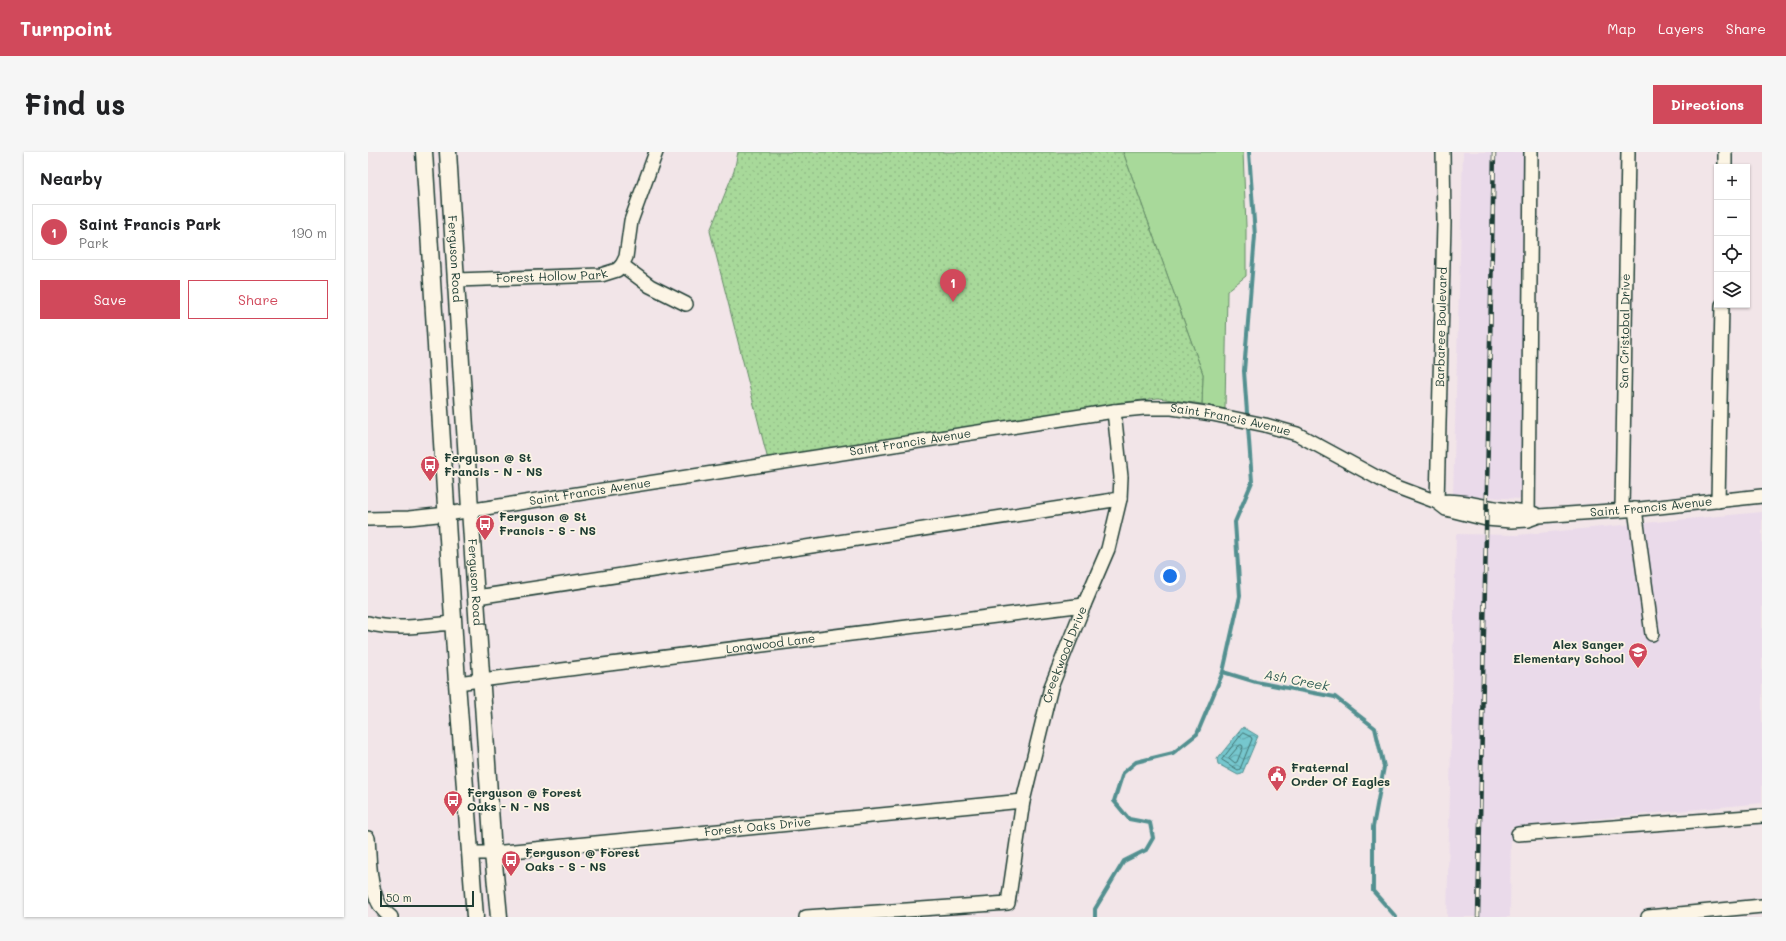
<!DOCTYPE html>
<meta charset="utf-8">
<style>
:root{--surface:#fff;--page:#f6f6f6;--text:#202124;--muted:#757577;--line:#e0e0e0;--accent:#d1495b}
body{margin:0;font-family:Mali,sans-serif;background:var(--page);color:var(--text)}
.controls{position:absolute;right:12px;top:12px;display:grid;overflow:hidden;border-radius:0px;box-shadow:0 1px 3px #0004}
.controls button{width:36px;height:36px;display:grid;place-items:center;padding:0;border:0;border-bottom:1px solid var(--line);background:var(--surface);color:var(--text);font:20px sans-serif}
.scale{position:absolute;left:12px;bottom:10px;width:94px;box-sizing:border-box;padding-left:4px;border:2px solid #1f3d34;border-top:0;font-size:11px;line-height:14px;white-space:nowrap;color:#1f3d34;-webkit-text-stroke:3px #fcf5e5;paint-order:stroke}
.you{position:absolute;left:802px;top:424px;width:14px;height:14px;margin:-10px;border:3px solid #fff;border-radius:50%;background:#1a73e8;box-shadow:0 0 0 6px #1a73e833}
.badge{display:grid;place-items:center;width:26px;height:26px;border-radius:50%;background:var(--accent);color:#fff;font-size:13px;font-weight:700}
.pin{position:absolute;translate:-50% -33px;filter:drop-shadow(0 1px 2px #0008)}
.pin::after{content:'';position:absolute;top:21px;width:14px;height:12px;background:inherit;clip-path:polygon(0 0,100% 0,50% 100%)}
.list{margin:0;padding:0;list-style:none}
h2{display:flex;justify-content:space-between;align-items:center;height:52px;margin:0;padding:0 16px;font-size:17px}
h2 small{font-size:13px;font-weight:400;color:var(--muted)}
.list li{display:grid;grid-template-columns:26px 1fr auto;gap:12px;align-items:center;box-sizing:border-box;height:56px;margin:0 8px 8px;padding:0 8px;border:1px solid var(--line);border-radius:0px}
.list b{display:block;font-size:15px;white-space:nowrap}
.list p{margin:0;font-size:13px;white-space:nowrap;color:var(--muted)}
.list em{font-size:13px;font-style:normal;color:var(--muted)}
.actions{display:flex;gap:8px;padding:12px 16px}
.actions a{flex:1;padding:9px 0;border:1px solid var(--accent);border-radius:0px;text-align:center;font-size:14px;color:var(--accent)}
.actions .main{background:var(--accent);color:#fff}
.icon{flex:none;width:22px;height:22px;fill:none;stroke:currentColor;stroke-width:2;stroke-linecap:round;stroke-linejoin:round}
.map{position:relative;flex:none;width:1394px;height:765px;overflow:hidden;border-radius:0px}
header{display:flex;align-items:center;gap:24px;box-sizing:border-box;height:56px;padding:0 20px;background:var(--accent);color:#fff}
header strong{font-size:19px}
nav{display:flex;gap:22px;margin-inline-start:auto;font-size:14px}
.intro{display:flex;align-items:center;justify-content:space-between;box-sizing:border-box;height:96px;padding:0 24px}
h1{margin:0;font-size:28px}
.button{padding:10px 18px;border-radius:0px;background:var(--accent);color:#fff;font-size:14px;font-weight:700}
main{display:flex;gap:24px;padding:0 24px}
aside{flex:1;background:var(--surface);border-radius:0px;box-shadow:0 1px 3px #0004}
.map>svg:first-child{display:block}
.built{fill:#eadaea}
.grass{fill:#a8d99a;stroke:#648b67}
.park{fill:url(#park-dots);stroke:#648b67}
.water{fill:url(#water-waves);stroke:#539090}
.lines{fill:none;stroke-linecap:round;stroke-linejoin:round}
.shore{stroke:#427472;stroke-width:1}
.stream{stroke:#539090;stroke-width:4}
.minor-casing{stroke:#1f3d34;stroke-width:16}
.major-casing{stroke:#1f3d34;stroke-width:19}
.minor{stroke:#fcf5e5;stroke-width:13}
.major{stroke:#fcf5e5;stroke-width:16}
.rail-casing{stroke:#1f3d34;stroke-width:4.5}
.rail{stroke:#fcf5e5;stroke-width:3;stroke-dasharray:9;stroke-linecap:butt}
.labels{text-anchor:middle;stroke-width:3.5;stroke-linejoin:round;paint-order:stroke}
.street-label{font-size:12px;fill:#1f3d34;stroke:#fcf5e5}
.poi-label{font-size:12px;font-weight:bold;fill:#1f3d34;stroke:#fcf5e5;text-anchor:start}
.water-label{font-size:13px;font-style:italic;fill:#35605a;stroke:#fcf5e5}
</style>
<header>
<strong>Turnpoint</strong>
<nav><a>Map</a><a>Layers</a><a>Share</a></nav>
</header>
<div class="intro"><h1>Find us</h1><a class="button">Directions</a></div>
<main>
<aside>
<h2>Nearby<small></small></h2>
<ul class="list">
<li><span class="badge">1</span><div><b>Saint Francis Park</b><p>Park</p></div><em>190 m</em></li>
</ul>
<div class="actions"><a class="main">Save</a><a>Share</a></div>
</aside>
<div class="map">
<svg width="1394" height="765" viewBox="0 0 1394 765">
<defs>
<pattern id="park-dots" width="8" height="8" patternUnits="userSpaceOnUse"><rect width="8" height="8" fill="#a8d99a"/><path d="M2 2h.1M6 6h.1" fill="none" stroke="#90bb85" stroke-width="1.8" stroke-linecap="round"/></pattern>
<pattern id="water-waves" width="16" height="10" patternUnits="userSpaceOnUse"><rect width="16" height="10" fill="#76c7ce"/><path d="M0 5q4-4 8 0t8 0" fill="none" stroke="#60a3a8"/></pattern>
</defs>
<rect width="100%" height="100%" fill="#f2e5e8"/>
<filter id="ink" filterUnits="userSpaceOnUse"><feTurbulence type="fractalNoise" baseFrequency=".025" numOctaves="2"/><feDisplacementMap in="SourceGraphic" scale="8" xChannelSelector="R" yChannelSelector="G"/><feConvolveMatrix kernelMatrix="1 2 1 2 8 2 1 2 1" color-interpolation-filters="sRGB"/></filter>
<g filter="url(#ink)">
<g class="built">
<path d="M1095,0H1162L1153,347L1085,343Z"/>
<path d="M1394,360V651L1143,675L1142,765H1079L1088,382L1149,383Z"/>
</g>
<path class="grass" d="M755,0H875L878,74V124L859,139L857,257L834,252L835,222Z"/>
<path class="park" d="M370,0H755L835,222L834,252L790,246L751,251L400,308L342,79L366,19Z"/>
<path class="water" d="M875,575L890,584L874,622L870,623L850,612L849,607Z"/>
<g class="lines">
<g class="shore">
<path d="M875,581L883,585L884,587L872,617L870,618L854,608Z"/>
<path d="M872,593H874L875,595L869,610L867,611L861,606Z"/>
</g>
<g class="stream">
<path d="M855,520L888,530L967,545L1007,576L1016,615L1005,675V739L1028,765"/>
<path d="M727,765V757L756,709L778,698L785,686L782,671L761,667L746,649L755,621L768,610L805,601L829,582L855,520L872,444L867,370L884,330L876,219L887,84L881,0"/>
</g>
<g class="minor-casing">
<g id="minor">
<path d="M1357,15V0"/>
<path d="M254,113L282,134L318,152"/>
<path id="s1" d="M88,128L233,123L249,118L254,113L258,105L263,69L288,0"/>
<path d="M1350,349L1354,153"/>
<path id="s2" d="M1069,350L1076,71L1075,0"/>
<path d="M1069,350C1091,347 1111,354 1133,357C1145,359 1156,358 1167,362"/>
<path id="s3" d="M1254,357L1260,0"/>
<path d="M1267,357L1284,482"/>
<path id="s4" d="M0,367L41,366L79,362L746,259L776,256H804L844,262L897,273L929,282L1021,332L1069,350L1078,357L1118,367L1143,369L1160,368L1171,364L1272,357L1394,344"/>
<path d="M1160,368L1163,0"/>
<path d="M109,445L752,347"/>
<path d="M0,471C28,479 57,473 85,471"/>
<path id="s5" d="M89,531L716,453"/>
<path d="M1150,682L1394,664"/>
<path d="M0,686C2,711 0,750 23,765"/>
<path id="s6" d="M102,701H125L655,649"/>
<path id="s7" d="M438,765L640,751L655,649L683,535L716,453L740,397L752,347L753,325L746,259"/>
<path d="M1280,765L1394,754"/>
</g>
</g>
<g class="major-casing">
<g id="major">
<path d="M56,0L89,531L107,765"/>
<path id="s8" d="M80,0L102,357L125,701L131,765"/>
</g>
</g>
<use href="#minor" class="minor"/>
<use href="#major" class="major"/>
<g class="rail-casing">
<path id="rail" d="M1110,765L1126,0"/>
</g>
<use href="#rail" class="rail"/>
</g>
</g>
<defs>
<g id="bus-pin" transform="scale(1)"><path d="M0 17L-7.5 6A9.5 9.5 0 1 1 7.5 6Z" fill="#d1495b" stroke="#fcf5e5"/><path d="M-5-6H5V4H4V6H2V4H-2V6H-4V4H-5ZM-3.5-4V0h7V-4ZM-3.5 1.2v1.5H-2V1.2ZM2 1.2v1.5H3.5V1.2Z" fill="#fff"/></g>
<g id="school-pin" transform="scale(1)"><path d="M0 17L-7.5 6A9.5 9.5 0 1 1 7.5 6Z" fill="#d1495b" stroke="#fcf5e5"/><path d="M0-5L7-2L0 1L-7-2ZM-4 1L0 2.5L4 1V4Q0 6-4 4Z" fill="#fff"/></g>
<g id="civic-pin" transform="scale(1)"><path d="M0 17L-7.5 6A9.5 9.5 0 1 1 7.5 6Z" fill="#d1495b" stroke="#fcf5e5"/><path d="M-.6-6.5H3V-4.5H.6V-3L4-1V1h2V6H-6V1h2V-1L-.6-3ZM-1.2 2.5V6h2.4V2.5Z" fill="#fff"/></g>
</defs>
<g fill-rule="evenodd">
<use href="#bus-pin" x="62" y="313"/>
<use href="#bus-pin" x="117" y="372"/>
<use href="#school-pin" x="1270" y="500"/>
<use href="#civic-pin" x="909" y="623"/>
<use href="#bus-pin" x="85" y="648"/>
<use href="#bus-pin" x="143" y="708"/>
</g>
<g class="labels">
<g class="street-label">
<text dy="4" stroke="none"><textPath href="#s8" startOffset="107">Ferguson Road</textPath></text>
<text dy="4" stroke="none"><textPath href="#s1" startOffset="96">Forest Hollow Park</textPath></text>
<text dy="4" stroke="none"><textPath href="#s2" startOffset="175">Barbaree Boulevard</textPath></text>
<text dy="4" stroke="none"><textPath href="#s3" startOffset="178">San Cristobal Drive</textPath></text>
<text dy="4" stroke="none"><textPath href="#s4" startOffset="872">Saint Francis Avenue</textPath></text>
<text dy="4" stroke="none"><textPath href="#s4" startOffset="548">Saint Francis Avenue</textPath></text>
<text dy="4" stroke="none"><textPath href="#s4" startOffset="224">Saint Francis Avenue</textPath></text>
<text dy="4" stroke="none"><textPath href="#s4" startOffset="1315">Saint Francis Avenue</textPath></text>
<text dy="4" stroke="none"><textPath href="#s8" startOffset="431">Ferguson Road</textPath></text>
<text dy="4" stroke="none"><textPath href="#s5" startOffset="316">Longwood Lane</textPath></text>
<text dy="4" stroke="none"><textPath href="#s7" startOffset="458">Creekwood Drive</textPath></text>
<text dy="4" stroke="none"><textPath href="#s6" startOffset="289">Forest Oaks Drive</textPath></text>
</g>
<g class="poi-label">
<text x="76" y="310">Ferguson @ St<tspan x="76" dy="14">Francis - N - NS</tspan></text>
<text x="131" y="369">Ferguson @ St<tspan x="131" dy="14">Francis - S - NS</tspan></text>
<text x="1256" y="497" text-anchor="end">Alex Sanger<tspan x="1256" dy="14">Elementary School</tspan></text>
<text x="923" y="620">Fraternal<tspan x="923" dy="14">Order Of Eagles</tspan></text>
<text x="99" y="645">Ferguson @ Forest<tspan x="99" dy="14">Oaks - N - NS</tspan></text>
<text x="157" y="705">Ferguson @ Forest<tspan x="157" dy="14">Oaks - S - NS</tspan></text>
</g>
<g class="water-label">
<text transform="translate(929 528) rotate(11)" y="5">Ash Creek</text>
</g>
</g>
</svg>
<div class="controls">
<button>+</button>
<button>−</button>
<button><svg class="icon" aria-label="locate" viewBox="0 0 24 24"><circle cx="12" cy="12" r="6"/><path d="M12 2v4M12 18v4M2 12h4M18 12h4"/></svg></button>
<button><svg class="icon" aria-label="layers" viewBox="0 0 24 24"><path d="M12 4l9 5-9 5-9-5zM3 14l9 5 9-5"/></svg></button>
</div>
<div class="scale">50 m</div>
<div class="you"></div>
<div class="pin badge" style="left:585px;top:150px">1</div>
</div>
</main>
